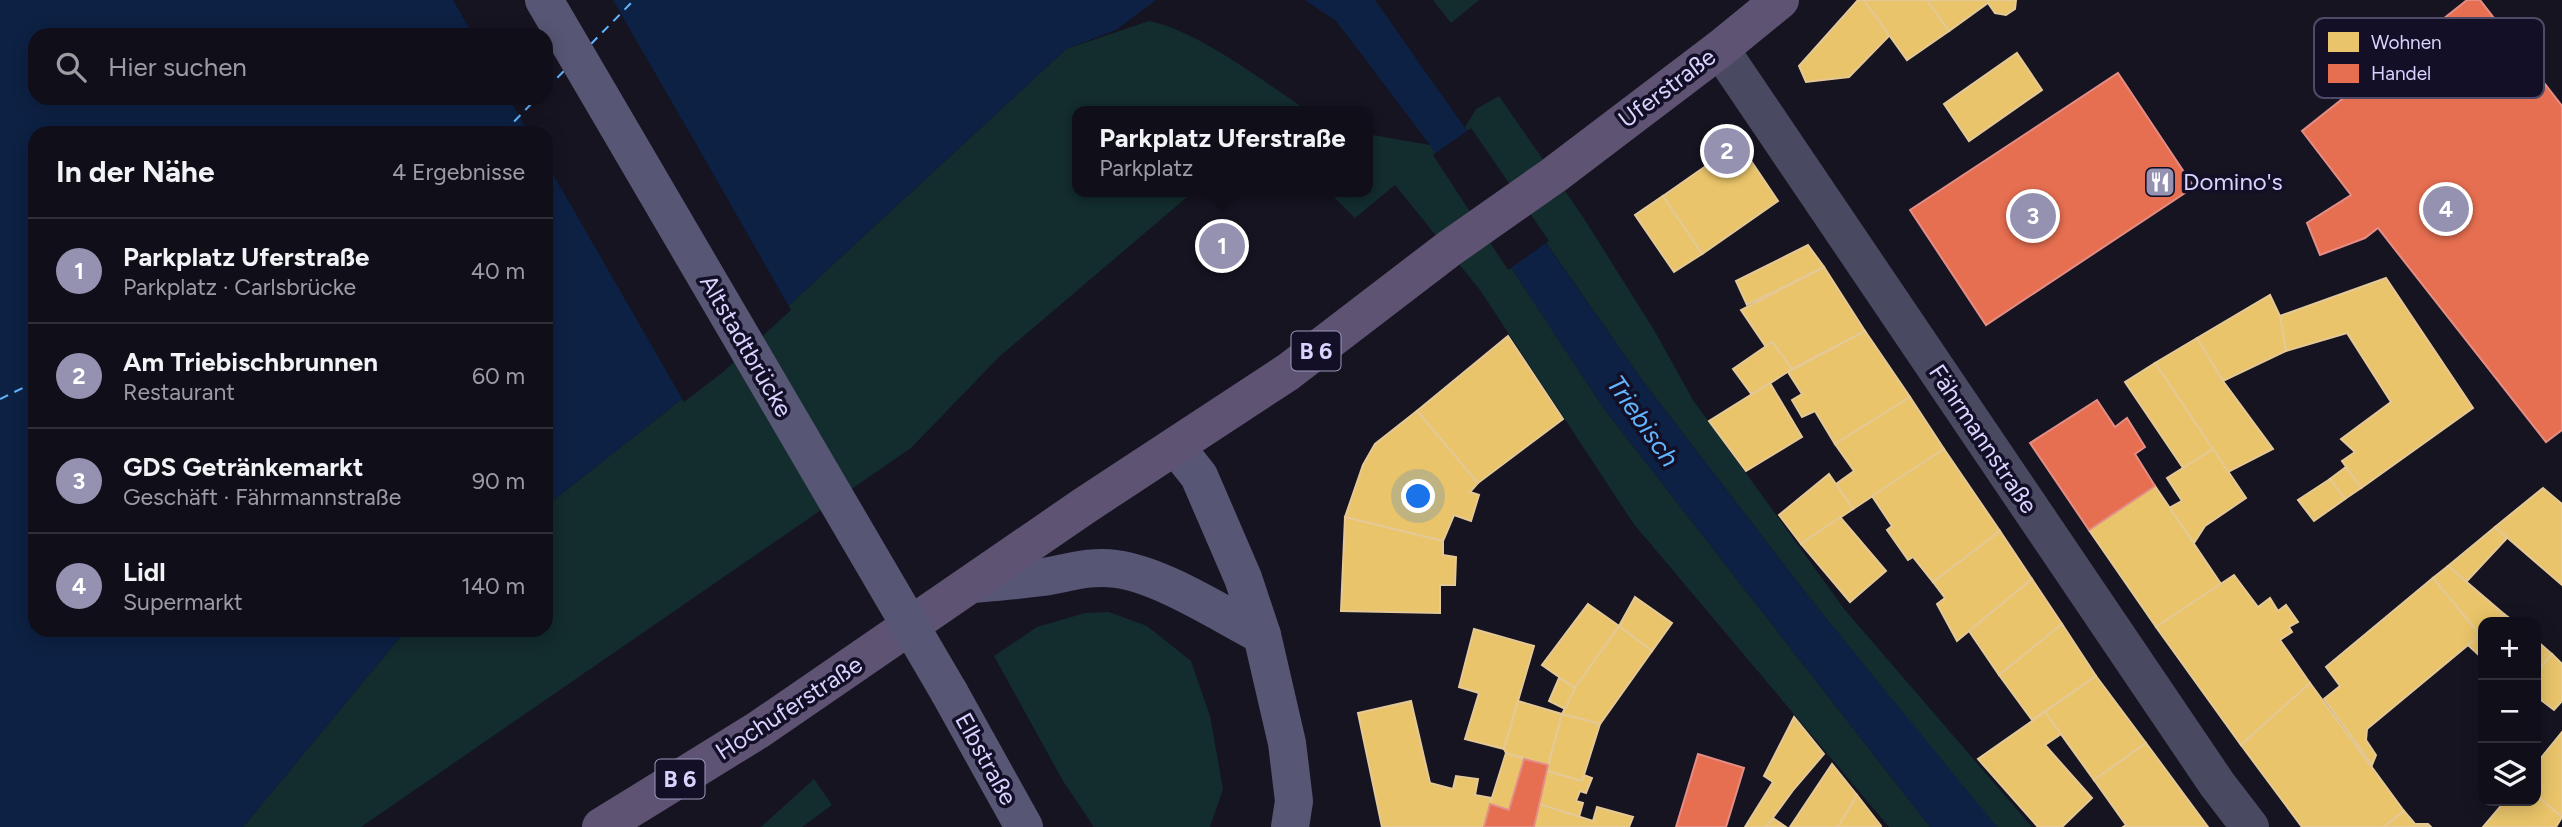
<!DOCTYPE html>
<html lang="de">
<meta charset="utf-8">
<style>
:root{--surface:#100f19;--page:#1e1d26;--text:#f1f3f6;--muted:#9c9ca2;--line:#302f38;--accent:#9591b1}
body{margin:0;font-family:Figtree,sans-serif;background:var(--page);color:var(--text)}
.controls{position:absolute;right:21px;bottom:21px;display:grid;overflow:hidden;border-radius:14px;box-shadow:0 4px 18px #0003}
.controls button{width:63px;height:63px;display:grid;place-items:center;padding:0;border:0;border-bottom:2px solid var(--line);background:var(--surface);color:var(--text);font:35px sans-serif}
.you{position:absolute;left:1419px;top:497px;width:24px;height:24px;margin:-18px;border:5px solid #fff;border-radius:50%;background:#1a73e8;box-shadow:0 0 0 10px #1a73e833}
.badge{display:grid;place-items:center;width:46px;height:46px;border-radius:50%;background:var(--accent);color:#fff;font-size:23px;font-weight:700}
.pin{position:absolute;translate:-50% -50%;border:4px solid #fff;box-shadow:0 2px 7px #0006}
.popup{position:absolute;left:1072px;top:106px;width:301px;height:91px;box-sizing:border-box;display:grid;place-content:center;border-radius:14px;background:var(--surface);filter:drop-shadow(0 2px 5px #0005);font-size:23px;white-space:nowrap;color:var(--muted)}
.popup b{font-size:26px;color:var(--text)}
.popup::after{content:'';position:absolute;left:50%;top:100%;margin-left:-14px;border:14px solid transparent;border-top-color:var(--surface)}
.list{margin:0;padding:0;list-style:none}
h2{display:flex;justify-content:space-between;align-items:center;height:91px;margin:0;padding:0 28px;font-size:30px}
h2 small{font-size:23px;font-weight:400;color:var(--muted)}
.list li{display:grid;grid-template-columns:46px 1fr auto;gap:21px;align-items:center;box-sizing:border-box;height:105px;padding:0 28px;border-top:2px solid var(--line)}
.list b{display:block;font-size:26px;white-space:nowrap}
.list p{margin:0;font-size:23px;white-space:nowrap;color:var(--muted)}
.list em{font-size:23px;font-style:normal;color:var(--muted)}
.icon{flex:none;width:38px;height:38px;fill:none;stroke:currentColor;stroke-width:2;stroke-linecap:round;stroke-linejoin:round}
.map{position:relative;flex:none;width:2562px;height:827px;overflow:hidden}
.search{position:absolute;background:var(--surface);box-shadow:0 4px 18px #0003;left:28px;top:28px;width:525px;height:77px;display:flex;align-items:center;gap:18px;box-sizing:border-box;padding:0 24px;border-radius:21px;color:var(--muted);font-size:26px}
.panel{position:absolute;background:var(--surface);box-shadow:0 4px 18px #0003;left:28px;top:126px;width:525px;height:511px;border-radius:21px}
.map>svg:first-child{display:block}
.green{fill:#132c2d}
.water{fill:#0d2144;fill-rule:evenodd}
.pier{fill:#161421}
.homes{fill:#e9c46a;stroke:#e4c997;stroke-width:2}
.shops{fill:#e76f51;stroke:#e38d85;stroke-width:2}
.lines{fill:none;stroke-linecap:round;stroke-linejoin:round}
.ferry{stroke:#62b6ff;stroke-width:2;stroke-dasharray:9 7;stroke-linecap:butt}
.street{stroke:#4a4962;stroke-width:38}
.secondary{stroke:#575674;stroke-width:38}
.primary{stroke:#5e5373;stroke-width:38}
.secondary-bridge{stroke:#575674;stroke-width:38}
.labels{text-anchor:middle;stroke-width:7;stroke-linejoin:round;paint-order:stroke}
.shield{fill:#130f26;stroke:#9e99be;stroke-width:2}
.shield-label{font-size:23px;font-weight:bold;fill:#d9d4ff}
.street-label{font-size:24px;fill:#d9d4ff;stroke:#130f26}
.poi-label{font-size:24px;fill:#d9d4ff;stroke:#130f26;text-anchor:start}
.water-label{font-size:26px;font-style:italic;fill:#62b6ff;stroke:#130f26}
.key{fill:#130f26;stroke:#4e4a67;stroke-width:2}
.key-label{font-size:19px;fill:#d9d4ff}
</style>
<div class="map">
<svg width="2562" height="827" viewBox="0 0 2562 827">
<rect width="100%" height="100%" fill="#161421"/>
<g class="green">
<path d="M1433,0H1479L1451,23Z"/>
<path d="M1149,21C1201,32 1262,81 1308,111H1077V192H1193L999,357L911,448L361,827H243L406,630H546V506L720,369L1066,49Z"/>
<path d="M1499,96L1583,217L1654,330L1693,400L1845,610L2032,827H1997L1984,814L1812,601L1642,380L1465,127L1476,109Z"/>
<path d="M1367,134L1430,145L1605,410L1930,827H1889L1633,523L1480,290L1395,185L1355,218L1329,192H1367Z"/>
<path d="M1109,612L1147,626L1191,661L1210,716L1223,789L1210,827H1094L1063,781L994,656L1037,627L1085,613Z"/>
<path d="M814,779L832,805L802,827H761Z"/>
</g>
<g class="water">
<path d="M0,0H1156L1116,30L1066,49L720,369L546,506V133H35V630H406L243,827H0ZM35,35H546V98H35Z"/>
<path d="M1305,0H1375L1642,380L1812,601L1997,827H1930L1605,410L1430,145L1356,47L1336,21Z"/>
</g>
<g class="pier">
<path d="M453,0H613L703,156L791,310L723,372L684,402L546,162V133H529L509,98H546V35H473Z"/>
<path d="M1471,128L1549,241L1508,270L1433,155Z"/>
</g>
<g class="homes">
<path d="M1858,0H1864L1890,35L1849,77L1806,82L1799,66Z"/>
<path d="M1864,0H1927L1949,31L1907,60Z"/>
<path d="M1927,0H2016L2015,9L2006,15L1995,13L1988,3L1949,31Z"/>
<path d="M2017,53L2042,90L1969,141L1944,104Z"/>
<path d="M1739,143L1778,201L1702,254L1663,196Z"/>
<path d="M1663,196L1702,254L1674,272L1635,215Z"/>
<path d="M1808,245L1824,267L1747,305L1736,281Z"/>
<path d="M1824,267L1865,331L1792,369L1772,342L1766,347L1741,310Z"/>
<path d="M2386,278L2473,408L2361,488L2342,461L2355,452L2341,439L2391,402L2347,333L2286,351L2280,316Z"/>
<path d="M2270,295L2280,316L2286,351L2223,381L2197,338Z"/>
<path d="M1865,331L1910,397L1835,444L1815,411L1802,417L1792,400L1802,394L1788,372Z"/>
<path d="M1508,336L1563,419L1478,483L1417,411Z"/>
<path d="M2197,338L2223,381L2273,449L2228,472L2155,363Z"/>
<path d="M1772,342L1792,369L1752,395L1733,369Z"/>
<path d="M2155,363L2213,449L2183,468L2125,382Z"/>
<path d="M1770,383L1802,437L1746,471L1709,421Z"/>
<path d="M1910,397L1944,449L1853,509L1836,484L1854,471L1835,444Z"/>
<path d="M1417,411L1478,483L1470,492L1479,495L1471,521L1454,515L1443,541L1345,517L1363,465L1375,444Z"/>
<path d="M1944,449L2000,531L1933,582L1913,557L1908,560L1887,530L1892,526L1872,496Z"/>
<path d="M2213,449L2246,498L2205,526L2194,543L2169,508L2182,501L2167,478Z"/>
<path d="M2346,467L2361,488L2345,499L2330,479Z"/>
<path d="M1829,474L1853,509L1801,544L1779,515Z"/>
<path d="M2330,479L2345,499L2314,521L2298,500Z"/>
<path d="M2155,486L2221,584L2156,627L2089,530Z"/>
<path d="M2543,488L2562,504V585L2495,527Z"/>
<path d="M1345,517L1443,541V555L1456,557L1455,585H1440V613L1341,611Z"/>
<path d="M1840,517L1886,571L1850,602L1801,544Z"/>
<path d="M2495,527L2507,538L2466,582L2448,566Z"/>
<path d="M2000,531L2032,579L1957,641L1937,604L1945,598L1933,582Z"/>
<path d="M2448,566L2504,614L2494,622H2483V632L2480,635L2433,578Z"/>
<path d="M2234,575L2258,607L2270,598L2278,611L2286,605L2298,622L2289,627L2292,632L2280,640L2310,683L2241,745L2156,627Z"/>
<path d="M2433,578L2480,635L2367,729L2366,740L2376,755L2372,765L2324,699L2340,686L2326,667Z"/>
<path d="M2032,579L2062,624L1999,675L1969,631Z"/>
<path d="M1635,597L1672,623L1652,651L1619,626Z"/>
<path d="M1588,604L1619,626L1575,688L1542,665Z"/>
<path d="M2504,614L2515,622H2494Z"/>
<path d="M2062,624L2096,676L2032,720L1999,675Z"/>
<path d="M1619,626L1652,651L1600,724L1562,714L1575,688Z"/>
<path d="M1474,629L1534,646L1504,749L1465,739L1479,693L1459,687Z"/>
<path d="M2483,632V659L2468,645Z"/>
<path d="M2536,640L2552,654L2536,673Z"/>
<path d="M2552,654L2562,664V701L2554,710L2536,696V673Z"/>
<path d="M2096,676L2146,743L2094,780L2045,712Z"/>
<path d="M1559,678L1575,688L1565,709L1549,701Z"/>
<path d="M2310,683L2404,811L2384,827H2302L2241,745Z"/>
<path d="M1411,701L1430,783L1453,789L1456,776L1478,779L1475,795L1492,798L1484,827H1382L1358,713Z"/>
<path d="M1518,701L1562,714L1548,765L1506,753L1504,749Z"/>
<path d="M2045,712L2061,734L2045,745L2092,798L2062,827H2038L1978,759Z"/>
<path d="M1562,714L1600,724L1582,781L1547,771Z"/>
<path d="M1794,717L1824,754L1794,789L1766,827H1745L1773,782L1764,776Z"/>
<path d="M2562,732V817L2536,795V764Z"/>
<path d="M2146,743L2208,827H2123L2126,825L2094,780Z"/>
<path d="M1506,753L1524,759L1509,810L1490,804Z"/>
<path d="M1832,764L1857,795L1838,827H1790Z"/>
<path d="M1547,771L1582,781L1584,775L1592,778L1586,793L1580,791L1576,801L1583,803L1579,817L1539,804Z"/>
<path d="M1857,795L1881,826L1880,827H1838Z"/>
<path d="M2536,795L2562,817L2556,827H2483L2505,801H2536Z"/>
<path d="M1539,804L1593,821L1597,807L1633,817L1629,827H1534Z"/>
<path d="M2404,811L2415,824H2428L2431,827H2384Z"/>
<path d="M1773,818L1786,827H1766Z"/>
</g>
<g class="shops">
<path d="M2467,0H2480L2562,106V430L2546,442L2378,228L2365,238L2320,255L2307,223L2351,195L2302,131Z"/>
<path d="M2118,73L2194,187L1986,325L1910,210Z"/>
<path d="M2097,400L2115,427L2127,418L2145,447L2135,454L2155,486L2089,530L2030,443Z"/>
<path d="M1698,754L1744,768L1726,827H1676Z"/>
<path d="M1524,759L1548,765L1534,827H1484L1490,804L1509,810Z"/>
</g>
<g class="lines">
<g class="ferry">
<path d="M591,44L634,0"/>
<path d="M546,89L565,70"/>
<path d="M503,133L537,98"/>
<path d="M0,399L35,382"/>
</g>
<path class="street" d="M1720,49L2217,784L2250,827"/>
<g class="secondary">
<path d="M1176,447L1199,476L1243,578L1262,635L1287,743L1294,801L1290,827"/>
<path d="M973,584C996,582 1020,580 1043,577C1068,573 1091,565 1116,569C1162,575 1221,614 1262,635"/>
<path d="M949,692L1024,827"/>
</g>
<path class="primary" d="M601,827L758,730L1084,506L1288,372L1450,248L1554,175L1720,49L1780,0"/>
<path class="secondary-bridge" d="M544,0L949,692"/>
</g>
<defs>
<g id="restaurant-square" transform="scale(1.575)"><rect x="-9" y="-9" width="18" height="18" rx="4" fill="#9591b1" stroke="#130f26"/><path d="M-5-6h1v4h1v-4h1v4h1v-4h1v5L-1.5 .5V6h-2V.5L-5-1ZM5-6V6H3V1.5H1.5Q1.5-4 5-6Z" fill="#fff"/></g>
</defs>
<g fill-rule="evenodd">
<use href="#restaurant-square" x="2160" y="182"/>
</g>
<g class="labels">
<g class="shield">
<rect x="1291.5" y="331.5" width="49" height="39" rx="5"/>
<rect x="655.5" y="759.5" width="49" height="39" rx="5"/>
</g>
<g class="shield-label">
<text x="1316" y="359">B 6</text>
<text x="680" y="787">B 6</text>
</g>
<g class="street-label">
<text transform="translate(1667 88) rotate(-37)" y="8">Uferstraße</text>
<text transform="translate(746 346) rotate(60)" y="8">Altstadtbrücke</text>
<text transform="translate(1983 439) rotate(56)" y="8">Fährmannstraße</text>
<text transform="translate(789 708) rotate(-33)" y="8">Hochuferstraße</text>
<text transform="translate(986 759) rotate(61)" y="8">Elbstraße</text>
</g>
<g class="poi-label">
<text x="2183" y="190">Domino's</text>
</g>
<g class="water-label">
<text transform="translate(1643 421) rotate(55)" y="9">Triebisch</text>
</g>
</g>
<rect x="2314" y="18" width="230" height="80" rx="10" class="key"/>
<rect x="2328" y="32" width="31" height="20" fill="#e9c46a"/>
<rect x="2328" y="64" width="31" height="19" fill="#e76f51"/>
<g class="key-label">
<text x="2371" y="49">Wohnen</text>
<text x="2371" y="80">Handel</text>
</g>
</svg>
<div class="controls">
<button>+</button>
<button>−</button>
<button><svg class="icon" aria-label="layers" viewBox="0 0 24 24"><path d="M12 4l9 5-9 5-9-5zM3 14l9 5 9-5"/></svg></button>
</div>
<div class="you"></div>
<div class="pin badge" style="left:1222px;top:246px">1</div>
<div class="popup"><b>Parkplatz Uferstraße</b>Parkplatz</div>
<div class="pin badge" style="left:1727px;top:151px">2</div>
<div class="pin badge" style="left:2033px;top:216px">3</div>
<div class="pin badge" style="left:2446px;top:209px">4</div>
<div class="search"><svg class="icon" aria-label="search" viewBox="0 0 24 24"><circle cx="10" cy="10" r="6"/><path d="M15 15l6 6"/></svg>Hier suchen</div>
<section class="panel">
<h2>In der Nähe<small>4 Ergebnisse</small></h2>
<ul class="list">
<li><span class="badge">1</span><div><b>Parkplatz Uferstraße</b><p>Parkplatz · Carlsbrücke</p></div><em>40 m</em></li>
<li><span class="badge">2</span><div><b>Am Triebischbrunnen</b><p>Restaurant</p></div><em>60 m</em></li>
<li><span class="badge">3</span><div><b>GDS Getränkemarkt</b><p>Geschäft · Fährmannstraße</p></div><em>90 m</em></li>
<li><span class="badge">4</span><div><b>Lidl</b><p>Supermarkt</p></div><em>140 m</em></li>
</ul>
</section>
</div>
